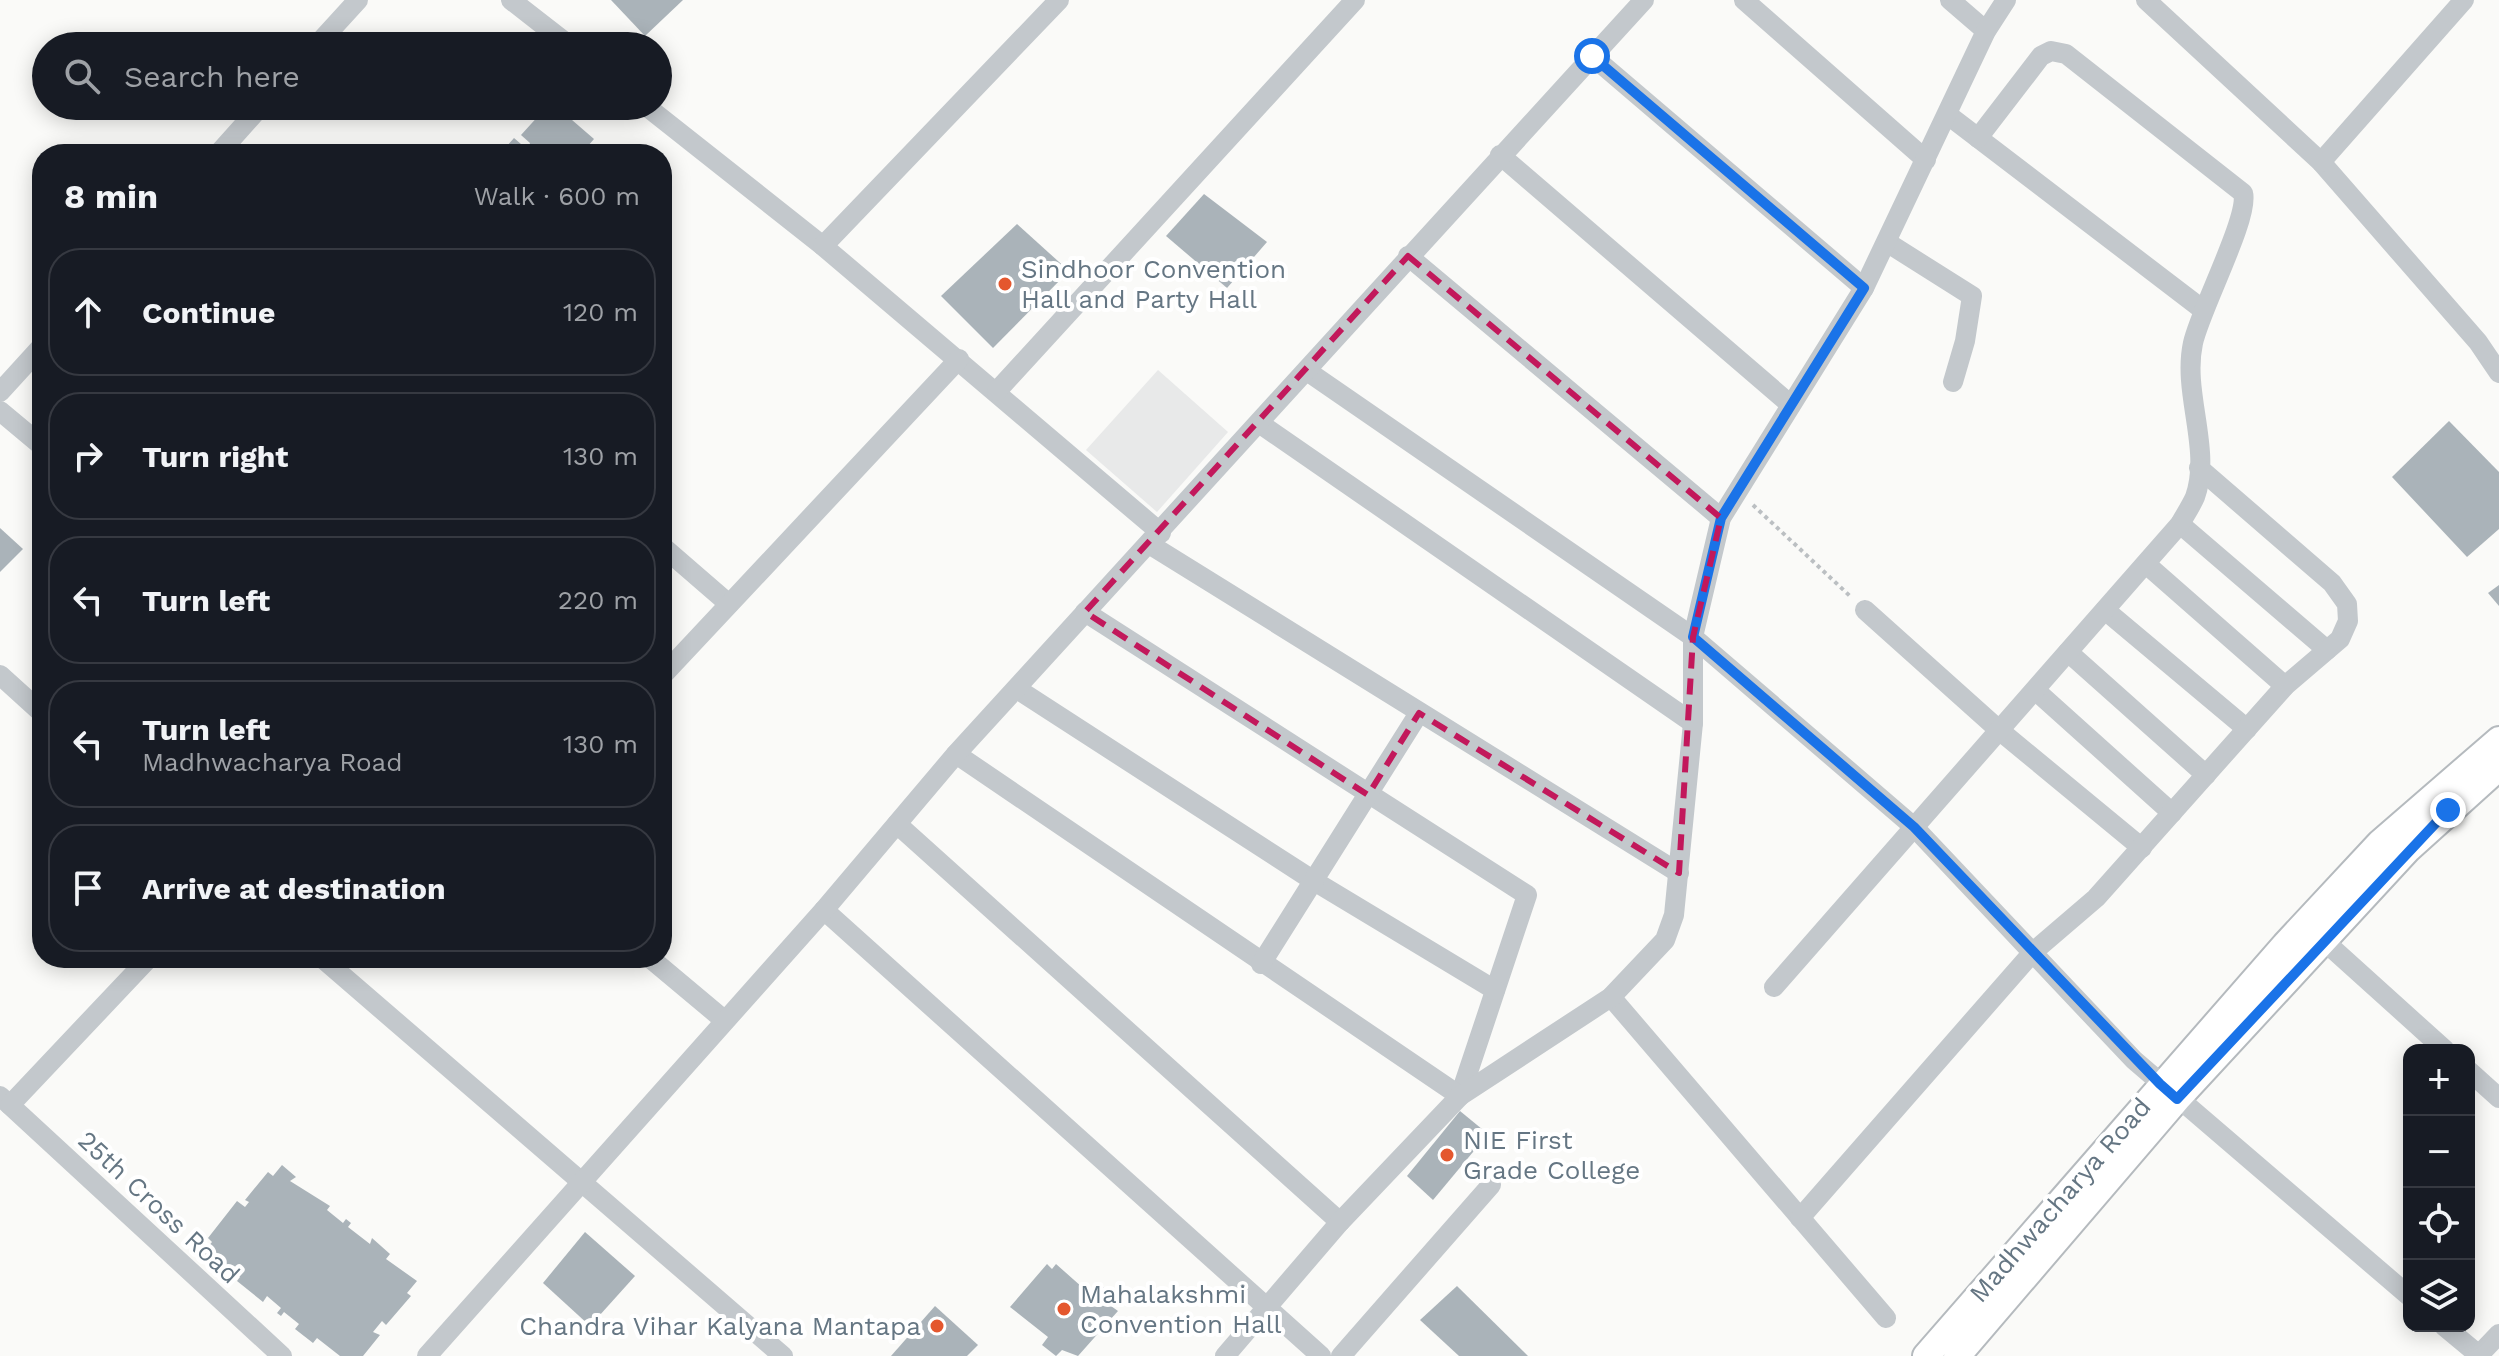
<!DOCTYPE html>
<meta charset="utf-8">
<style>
:root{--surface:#171b24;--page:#242831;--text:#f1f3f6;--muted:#9ea1a6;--line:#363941}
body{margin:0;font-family:"Work Sans",sans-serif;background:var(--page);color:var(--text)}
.controls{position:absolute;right:24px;bottom:24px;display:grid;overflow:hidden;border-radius:16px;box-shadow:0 4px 20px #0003}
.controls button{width:72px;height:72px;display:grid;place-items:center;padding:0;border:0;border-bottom:2px solid var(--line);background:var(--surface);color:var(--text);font:40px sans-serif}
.stop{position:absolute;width:24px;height:24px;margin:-18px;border:6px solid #1a73e8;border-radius:50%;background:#fff}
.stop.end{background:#1a73e8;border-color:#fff;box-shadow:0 2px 8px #0008}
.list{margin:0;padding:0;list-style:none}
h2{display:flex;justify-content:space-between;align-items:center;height:104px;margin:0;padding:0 32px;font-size:34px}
h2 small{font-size:26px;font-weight:400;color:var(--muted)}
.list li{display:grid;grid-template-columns:52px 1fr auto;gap:24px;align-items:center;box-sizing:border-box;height:128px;margin:0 16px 16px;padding:0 16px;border:2px solid var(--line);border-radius:32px}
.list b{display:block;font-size:30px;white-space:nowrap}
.list p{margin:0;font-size:26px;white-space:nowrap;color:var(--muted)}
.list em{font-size:26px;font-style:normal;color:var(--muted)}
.icon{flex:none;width:44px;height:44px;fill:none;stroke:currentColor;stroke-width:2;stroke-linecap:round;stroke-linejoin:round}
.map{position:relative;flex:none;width:2499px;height:1356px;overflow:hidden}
.search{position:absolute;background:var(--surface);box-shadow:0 4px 20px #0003;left:32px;top:32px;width:640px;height:88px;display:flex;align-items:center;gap:20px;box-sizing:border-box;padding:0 28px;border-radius:44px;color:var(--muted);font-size:30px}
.panel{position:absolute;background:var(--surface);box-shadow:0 4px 20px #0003;left:32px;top:144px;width:640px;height:824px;border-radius:32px}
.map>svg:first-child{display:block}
.built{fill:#e8e9e9}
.building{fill:#aab3b9}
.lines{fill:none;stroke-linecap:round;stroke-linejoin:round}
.major-casing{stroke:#b5babe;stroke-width:30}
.path{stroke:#bbbfc2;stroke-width:4;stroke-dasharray:4 4;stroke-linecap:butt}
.minor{stroke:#c3c8cc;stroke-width:20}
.major{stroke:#fff;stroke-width:26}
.route{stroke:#1a73e8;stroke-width:10}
.marked{fill:none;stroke:#c2185b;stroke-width:6;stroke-dasharray:16 10;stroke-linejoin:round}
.poi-dot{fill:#e4572e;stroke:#fff;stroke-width:3}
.labels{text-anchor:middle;stroke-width:8;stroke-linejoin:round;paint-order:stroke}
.poi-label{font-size:26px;fill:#657683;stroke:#fff;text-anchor:start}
.street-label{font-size:26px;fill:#657683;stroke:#fff}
</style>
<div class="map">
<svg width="2499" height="1356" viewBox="0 0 2499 1356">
<rect width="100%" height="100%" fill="#fafaf8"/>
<path class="built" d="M1158,370L1228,432L1157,512L1086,450Z"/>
<g class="building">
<path d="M611,0H683L645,36Z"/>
<path d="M557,107L594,139L581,154H500L514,138L528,150L530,143L521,135L541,113L547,118Z"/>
<path d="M1204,194L1267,242L1227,288L1166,236Z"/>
<path d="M1017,224L1069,271L993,348L941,296Z"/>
<path d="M2449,421L2499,472V529L2467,557L2392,477Z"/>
<path d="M0,528L23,549L0,572Z"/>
<path d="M2499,585V606L2488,593Z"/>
<path d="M1460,1111L1488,1134L1433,1200L1407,1176Z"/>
<path d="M282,1165L296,1177L290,1181L330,1206L327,1210L343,1223L346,1219L351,1223L348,1227L370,1244L372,1238L390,1254L386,1259L417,1281L407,1293L411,1296L386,1325L382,1321L373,1332L380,1335L363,1356H340L317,1338L313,1343L295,1329L299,1324L284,1312L281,1316L277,1313L281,1308L267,1296L263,1302L237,1281L240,1277L220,1261L217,1264L203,1253L212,1242L208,1238L237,1201L245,1207L249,1202L245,1200L268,1172L273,1176Z"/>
<path d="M585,1232L635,1276L590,1326L543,1283Z"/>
<path d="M1047,1264L1052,1269L1056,1264L1091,1295L1101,1285L1116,1299L1111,1306L1118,1311L1078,1356L1062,1350L1056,1356L1042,1345L1048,1337L1010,1307Z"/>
<path d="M1457,1286L1528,1356H1459L1420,1320Z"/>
<path d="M935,1306L978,1345L967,1356H891Z"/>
</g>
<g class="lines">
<g class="major-casing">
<g id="major">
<path d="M1926,1356L2285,945L2380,843L2499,740"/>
<path d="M1957,1356L2177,1099L2408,849L2499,767"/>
</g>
</g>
<path class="path" d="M1753,505L1851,597"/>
<g class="minor">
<path d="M511,0L570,46"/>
<path d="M1744,0L1926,160"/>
<path d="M1950,0L1986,31"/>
<path d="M2146,0L2321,162L2478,342L2499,373"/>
<path d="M316,46L358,0"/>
<path d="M1592,56L1864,288"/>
<path d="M646,106L823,246L1161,533"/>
<path d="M1948,115L2202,309"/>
<path d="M218,154L261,106"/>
<path d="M1500,155L1791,405"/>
<path d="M2321,162L2464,0"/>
<path d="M1888,243L1972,296L1965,341L1953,382"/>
<path d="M823,246L1059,0"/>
<path d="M1408,256L1721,518"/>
<path d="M1307,371L1693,637L1914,827L2134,1060L2409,1296"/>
<path d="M997,391L1355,0"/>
<path d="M0,392L42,346"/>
<path d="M0,411L42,446"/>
<path d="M1259,423L1693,723"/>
<path d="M2180,524L2327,650"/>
<path d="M1149,544L1679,873"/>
<path d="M662,546L729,604"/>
<path d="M2146,564L2285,686"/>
<path d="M1865,610L1999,730L2142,848"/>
<path d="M2105,610L2247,729"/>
<path d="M1085,612L1527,895L1460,1096"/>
<path d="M2068,652L2206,775"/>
<path d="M0,675L42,713"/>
<path d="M662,676L959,359"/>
<path d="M1017,689L1314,881L1495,990"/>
<path d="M2035,690L2172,813"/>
<path d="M956,754L1460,1096"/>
<path d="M897,824L1340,1222"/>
<path d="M824,910L1321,1356"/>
<path d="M2323,940L2445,1050"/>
<path d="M322,958L783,1356"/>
<path d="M650,958L724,1020"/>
<path d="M1261,964L1419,713"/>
<path d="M1774,987L2180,524C2185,515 2191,506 2195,497C2212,449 2182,393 2193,343C2200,310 2250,216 2243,193L2066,54L2051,51L2041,56L1978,138"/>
<path d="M1611,997L1886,1318"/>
<path d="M2469,1071L2499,1098"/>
<path d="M0,1096L282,1356"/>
<path d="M10,1105L149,958"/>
<path d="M1800,1218L2033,952L2096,898L2285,686L2340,639L2348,621L2347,604L2332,583L2199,468"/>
<path d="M2444,1326L2480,1356"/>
<path d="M427,1356L824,910L956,754L1644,0"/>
<path d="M1225,1356L1340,1222L1460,1096L1611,997L1665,940L1674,915L1693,723V637L1721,518L1864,288L1986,31L2006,0"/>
<path d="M1341,1356L1491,1185"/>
<path d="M2478,1356L2499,1334"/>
</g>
<use href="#major" class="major"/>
</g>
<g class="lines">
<path class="route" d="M1592,56L1864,288L1721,518L1693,637L1914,827L2160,1084L2177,1099L2448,810"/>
</g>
<path class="marked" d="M1408,256L1721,518L1693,637L1679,873L1419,713L1368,795L1085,612Z"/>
<g class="poi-dot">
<circle cx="1005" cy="284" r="8"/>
<circle cx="1447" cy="1155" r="8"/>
<circle cx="1064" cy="1309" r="8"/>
<circle cx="937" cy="1326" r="8"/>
</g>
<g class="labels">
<g class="poi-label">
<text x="1021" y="278">Sindhoor Convention<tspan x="1021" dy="30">Hall and Party Hall</tspan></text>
<text x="1463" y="1149">NIE First<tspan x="1463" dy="30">Grade College</tspan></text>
<text x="1080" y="1303">Mahalakshmi<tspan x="1080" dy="30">Convention Hall</tspan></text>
<text x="921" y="1335" text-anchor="end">Chandra Vihar Kalyana Mantapa</text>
</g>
<g class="street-label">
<text transform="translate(2060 1200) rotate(-49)" y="9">Madhwacharya Road</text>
<text transform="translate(159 1207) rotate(43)" y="9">25th Cross Road</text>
</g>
</g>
</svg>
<div class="controls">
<button>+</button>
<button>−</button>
<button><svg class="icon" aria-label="locate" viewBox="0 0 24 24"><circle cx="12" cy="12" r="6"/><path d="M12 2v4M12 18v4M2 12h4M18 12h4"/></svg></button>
<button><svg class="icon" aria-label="layers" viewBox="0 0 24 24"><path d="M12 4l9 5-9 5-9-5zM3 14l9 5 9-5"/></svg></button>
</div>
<div class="stop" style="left:1592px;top:56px"></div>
<div class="stop end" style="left:2448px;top:810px"></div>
<div class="search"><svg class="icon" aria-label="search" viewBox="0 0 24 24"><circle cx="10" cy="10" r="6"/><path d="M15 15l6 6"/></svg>Search here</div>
<section class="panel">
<h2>8 min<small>Walk · 600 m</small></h2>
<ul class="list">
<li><svg class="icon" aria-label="ahead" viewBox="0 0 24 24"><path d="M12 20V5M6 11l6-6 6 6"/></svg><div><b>Continue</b></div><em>120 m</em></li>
<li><svg class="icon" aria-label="right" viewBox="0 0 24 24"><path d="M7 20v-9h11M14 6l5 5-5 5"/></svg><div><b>Turn right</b></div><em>130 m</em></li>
<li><svg class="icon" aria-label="left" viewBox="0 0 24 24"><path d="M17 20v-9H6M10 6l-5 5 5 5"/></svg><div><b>Turn left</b></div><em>220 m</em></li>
<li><svg class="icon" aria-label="left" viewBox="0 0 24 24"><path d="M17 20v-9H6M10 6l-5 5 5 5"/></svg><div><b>Turn left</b><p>Madhwacharya Road</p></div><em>130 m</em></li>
<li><svg class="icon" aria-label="arrive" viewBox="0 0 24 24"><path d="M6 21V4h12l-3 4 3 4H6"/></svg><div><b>Arrive at destination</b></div></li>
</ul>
</section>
</div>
